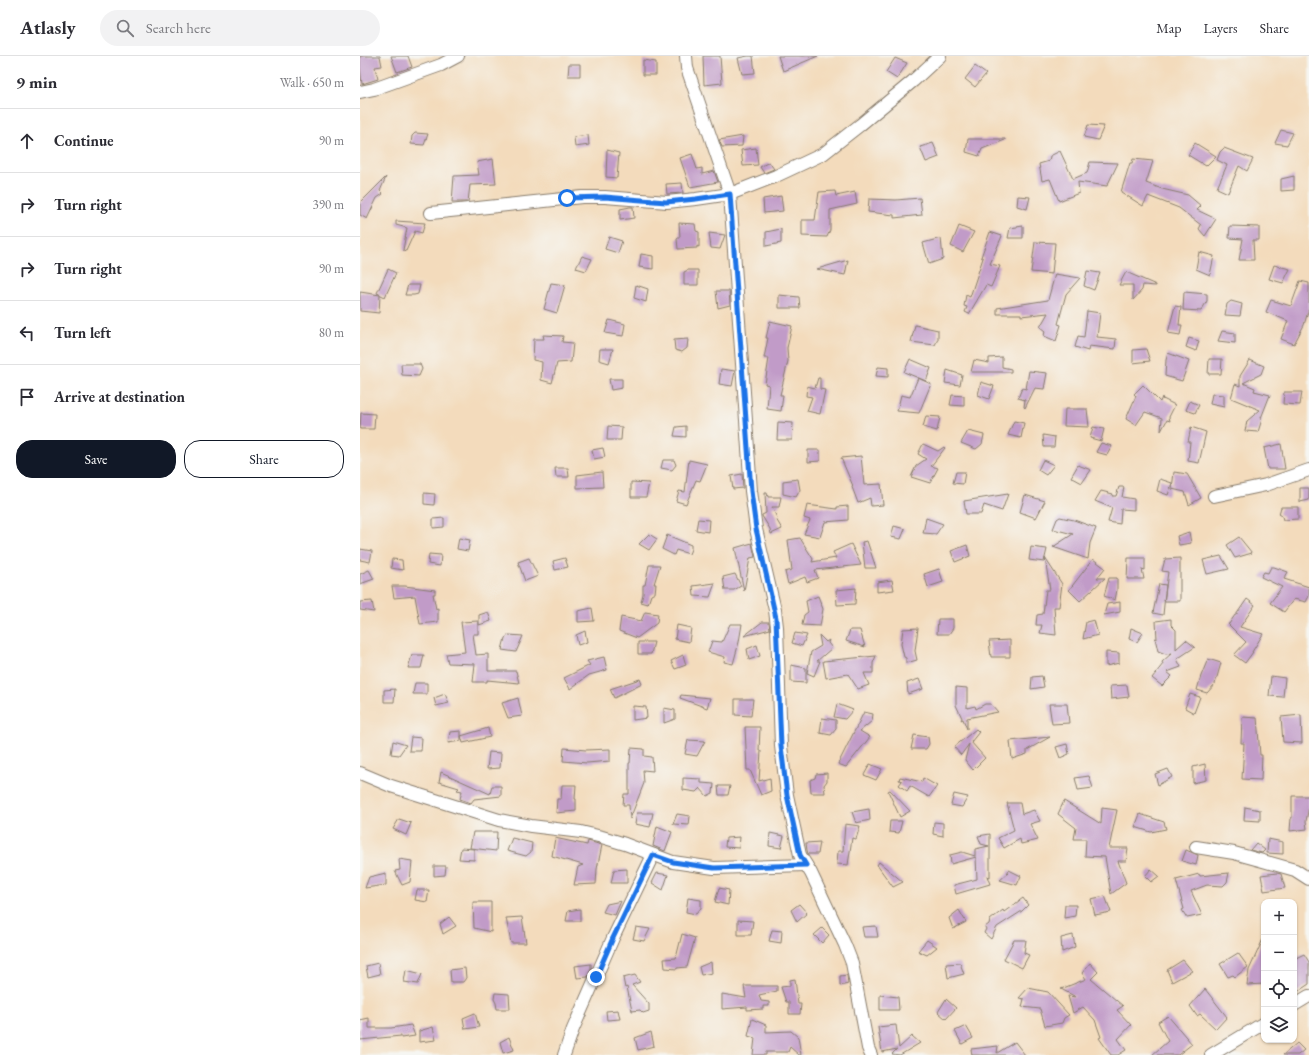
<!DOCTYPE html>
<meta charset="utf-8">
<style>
:root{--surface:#fff;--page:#f2f2f3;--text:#2b2b33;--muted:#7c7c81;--line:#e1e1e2;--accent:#111827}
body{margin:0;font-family:"EB Garamond",serif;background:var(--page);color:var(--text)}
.controls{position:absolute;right:12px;bottom:12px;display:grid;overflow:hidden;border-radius:8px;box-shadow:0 1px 3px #0004}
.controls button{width:36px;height:36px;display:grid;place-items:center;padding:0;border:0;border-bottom:1px solid var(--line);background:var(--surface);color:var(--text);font:20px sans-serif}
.stop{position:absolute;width:12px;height:12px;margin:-9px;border:3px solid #1a73e8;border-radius:50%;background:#fff}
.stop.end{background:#1a73e8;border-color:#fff;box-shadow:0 1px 4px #0008}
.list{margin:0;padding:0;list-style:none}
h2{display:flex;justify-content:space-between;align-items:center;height:52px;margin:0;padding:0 16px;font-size:17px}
h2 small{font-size:13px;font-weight:400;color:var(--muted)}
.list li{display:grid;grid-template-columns:26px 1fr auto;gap:12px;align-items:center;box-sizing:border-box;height:64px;padding:0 16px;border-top:1px solid var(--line)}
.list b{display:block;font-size:15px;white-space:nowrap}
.list em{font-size:13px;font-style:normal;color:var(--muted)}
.actions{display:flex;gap:8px;padding:12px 16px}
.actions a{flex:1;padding:9px 0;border:1px solid var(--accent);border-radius:16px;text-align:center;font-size:14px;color:var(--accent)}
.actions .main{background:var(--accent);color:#fff}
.icon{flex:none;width:22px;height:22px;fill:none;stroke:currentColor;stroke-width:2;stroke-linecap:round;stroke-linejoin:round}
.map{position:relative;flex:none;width:949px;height:999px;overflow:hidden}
header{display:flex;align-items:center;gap:24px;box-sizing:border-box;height:56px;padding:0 20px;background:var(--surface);border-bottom:1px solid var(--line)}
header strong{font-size:19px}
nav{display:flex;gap:22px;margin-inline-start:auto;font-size:14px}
.search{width:280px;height:36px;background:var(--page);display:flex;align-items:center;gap:10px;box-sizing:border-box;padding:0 14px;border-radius:22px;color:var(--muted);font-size:15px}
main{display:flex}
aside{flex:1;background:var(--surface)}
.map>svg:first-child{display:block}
.building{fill:#c19bc8}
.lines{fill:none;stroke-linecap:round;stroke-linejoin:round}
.minor-casing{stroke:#887c6c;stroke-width:14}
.minor{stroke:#fff;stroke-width:12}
.route{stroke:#1a73e8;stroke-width:5}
</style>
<header>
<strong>Atlasly</strong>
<div class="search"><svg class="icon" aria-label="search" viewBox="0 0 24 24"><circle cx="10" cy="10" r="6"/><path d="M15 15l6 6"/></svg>Search here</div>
<nav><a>Map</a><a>Layers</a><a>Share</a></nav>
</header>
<main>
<aside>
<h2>9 min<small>Walk · 650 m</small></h2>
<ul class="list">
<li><svg class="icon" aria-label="ahead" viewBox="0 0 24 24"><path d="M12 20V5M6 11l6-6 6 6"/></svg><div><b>Continue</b></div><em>90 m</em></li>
<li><svg class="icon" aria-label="right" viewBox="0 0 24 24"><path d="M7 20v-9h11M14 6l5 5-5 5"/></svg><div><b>Turn right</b></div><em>390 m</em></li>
<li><svg class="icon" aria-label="right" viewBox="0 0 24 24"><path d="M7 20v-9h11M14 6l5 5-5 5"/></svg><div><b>Turn right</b></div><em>90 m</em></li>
<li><svg class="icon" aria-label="left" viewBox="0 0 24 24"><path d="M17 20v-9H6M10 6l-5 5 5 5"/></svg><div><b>Turn left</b></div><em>80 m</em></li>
<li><svg class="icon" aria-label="arrive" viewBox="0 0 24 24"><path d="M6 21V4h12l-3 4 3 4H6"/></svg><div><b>Arrive at destination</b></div></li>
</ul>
<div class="actions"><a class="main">Save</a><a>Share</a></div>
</aside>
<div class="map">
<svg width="949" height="999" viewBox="0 0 949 999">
<rect width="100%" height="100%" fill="#f6f6f2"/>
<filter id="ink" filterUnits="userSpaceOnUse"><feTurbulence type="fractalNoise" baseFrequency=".025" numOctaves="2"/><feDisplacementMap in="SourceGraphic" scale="8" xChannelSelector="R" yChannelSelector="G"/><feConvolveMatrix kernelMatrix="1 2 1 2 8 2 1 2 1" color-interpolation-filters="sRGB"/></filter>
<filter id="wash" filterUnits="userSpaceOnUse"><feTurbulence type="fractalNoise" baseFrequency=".012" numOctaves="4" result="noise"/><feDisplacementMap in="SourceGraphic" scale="16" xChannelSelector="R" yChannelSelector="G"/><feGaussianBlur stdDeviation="0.9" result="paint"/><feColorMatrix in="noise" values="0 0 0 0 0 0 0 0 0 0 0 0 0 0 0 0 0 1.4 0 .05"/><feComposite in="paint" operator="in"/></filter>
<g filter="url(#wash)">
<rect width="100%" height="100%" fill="#f3dbbc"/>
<g id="blocks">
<g class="building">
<path d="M0,0H20L22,10L15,11L18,23L2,28L0,12Z"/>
<path d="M31,0H48L52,11L37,16Z"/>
<path d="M343,0H360L362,27L344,29Z"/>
<path d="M388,0H393L395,17L382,18L378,2Z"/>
<path d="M418,0H458L423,15Z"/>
<path d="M535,2L547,7L537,23L526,16Z"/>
<path d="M283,4L296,6V19H283Z"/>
<path d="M209,8H220V20H208Z"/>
<path d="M615,10L626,18L615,31L605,23Z"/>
<path d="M728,69L744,70L738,84L724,81Z"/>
<path d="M921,74L933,77L927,89L915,87Z"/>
<path d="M55,77L68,78L64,89L51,88L52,80Z"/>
<path d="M228,79L229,89L215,91L214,81Z"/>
<path d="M383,80L382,90L362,91L359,84Z"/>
<path d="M608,83H645V84L622,93L619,100L606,96Z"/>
<path d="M573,87L579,101L566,106L560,91Z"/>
<path d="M835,87L856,100L846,110L828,99Z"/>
<path d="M396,92L398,109L383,110L381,94Z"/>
<path d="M864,92L893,103L887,115L879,110L868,137L857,132L867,109L857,104L860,96Z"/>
<path d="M247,94L259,97L257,122L246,121Z"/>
<path d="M700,95L713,123L727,117L730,106L758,107L747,130L718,126L719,137L699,145L690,123L682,125L679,108L689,105L690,100Z"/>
<path d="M332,98L337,113L342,112V118L354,115L358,126L330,131L320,102Z"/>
<path d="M133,103L136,128L110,129L108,146H92L94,120L119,119L117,106Z"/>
<path d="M773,103L793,105L786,127L802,133L828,139L841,150L837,154L856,163L845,180L839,173L841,169L819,152L788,140L783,150L761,136L770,107H772Z"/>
<path d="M409,106L414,113L404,117L400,111Z"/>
<path d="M934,120V134L921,135V123Z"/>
<path d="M26,121L20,135L23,138L17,142L7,163L0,159V147Z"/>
<path d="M322,127L323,137L307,138L306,128Z"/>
<path d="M475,135L476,140L495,136L497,148L470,154V174L467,181L442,180V164H455L459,136Z"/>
<path d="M421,140L423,155L404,157L403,143Z"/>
<path d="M658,140L670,141L667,153L657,150Z"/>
<path d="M560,142L562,159L534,162V159L508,156L509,143L536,144Z"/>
<path d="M270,151H273L274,162L260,164V153Z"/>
<path d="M36,165L65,167L62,177L55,175L46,195L43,194L47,172L36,169Z"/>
<path d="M319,167L335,168L336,175L339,176V191L337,190V192L318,193L317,183L320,181Z"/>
<path d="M599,170L614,176L603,196L591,190Z"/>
<path d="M663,170V182H648L650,172Z"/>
<path d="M870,170L899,171V184H893L894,204H879L883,183L869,182Z"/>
<path d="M421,173V187L406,190V176Z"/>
<path d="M630,176L642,180L630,208L640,210L631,231L626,229L609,258L605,256L607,251L604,250L606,239L610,241L623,202L621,201Z"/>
<path d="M349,177L365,179L360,193L351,192Z"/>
<path d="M249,181L262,185L258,197L245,193Z"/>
<path d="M581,182L583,203L569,208L563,187Z"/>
<path d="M675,186L695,187L692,218L671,216Z"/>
<path d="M839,196L854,200L850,219L836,213Z"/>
<path d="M281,198L293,200V213L279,211Z"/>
<path d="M222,200L232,203L226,215L216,212Z"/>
<path d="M488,204L485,219L457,213Z"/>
<path d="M914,209L930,213L923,227L909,223Z"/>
<path d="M28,213L36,217L25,241L17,237Z"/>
<path d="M328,214H338V229H324V216Z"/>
<path d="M727,215L740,217L734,234L724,230Z"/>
<path d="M766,216L796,229V230L783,229L782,234L773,244V229H759Z"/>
<path d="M695,218L720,222L706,238L698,268L701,269L696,285L684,280L685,275L680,271L688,257L661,260V258H637V252L688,244Z"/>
<path d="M940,225L949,227V252L944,269L934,288L921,283L928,265L906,256L911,244L931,250Z"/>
<path d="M191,227L205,229L197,257L184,253Z"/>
<path d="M48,229H60L58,238L54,239H45Z"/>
<path d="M276,229L288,233L286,246L274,242Z"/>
<path d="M356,235H369L370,249L358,252Z"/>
<path d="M0,236L20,239L19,257L0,255Z"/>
<path d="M824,236L847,238V245L841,255L823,254Z"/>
<path d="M419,239L439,241L440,252H419Z"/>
<path d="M871,245L882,248L880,260L865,259L867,248Z"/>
<path d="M815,250L821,251L819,269H822L820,279L808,277Z"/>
<path d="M727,255L740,257L737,281L756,283L755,293L729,290L728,295L715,291L718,280L724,281Z"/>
<path d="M249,264L265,268L263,280L245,277Z"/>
<path d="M410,265L432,270L427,292L428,305L420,339H423L421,355L407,353L409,329L405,328L409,302H404L408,282H406Z"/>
<path d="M555,269L578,274V283L575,289L551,286Z"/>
<path d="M862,275L875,277V287L858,285Z"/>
<path d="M183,279L203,280L202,286L213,287L211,306L197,307L192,327L181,324L182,306L173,304L174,283H184Z"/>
<path d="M829,282L839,285L836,295L826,291Z"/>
<path d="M328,283L327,292L322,296L315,294L314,284Z"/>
<path d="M240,293H253L249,307L239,304Z"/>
<path d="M786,293L790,305L773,307V294Z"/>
<path d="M808,297L829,305L822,325L805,320L806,304Z"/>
<path d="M642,301V311L651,313V316H611L614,304L629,307V302Z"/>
<path d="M550,303L571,312L566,325L544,316Z"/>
<path d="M849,303H862L861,318H848Z"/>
<path d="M890,304L904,310L901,318L883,327L895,332L894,335L910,339L901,362L902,363L898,376L885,375L887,365L900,354L871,342L875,328L880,330V320Z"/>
<path d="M41,308H60L62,313L59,320L42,319Z"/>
<path d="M518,311L528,312V321L516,320Z"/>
<path d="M361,313L375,315L372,330L359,328Z"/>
<path d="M587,314L602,319L600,329L585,327Z"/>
<path d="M669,315L687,317L684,333L675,332L665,352L664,351L665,344L658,342L662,332L666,333Z"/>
<path d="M458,322H460V333L465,334L460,358L447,355L452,341L446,340L447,330L455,332Z"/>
<path d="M558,322L571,328L559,357L537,355L541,339L550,341Z"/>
<path d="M249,323H262V332L251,334Z"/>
<path d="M621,326L634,330L629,343L618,339Z"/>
<path d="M783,329L800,346L802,341L803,344V343L815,349L809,361L810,365L807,364L801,375L802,362L785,356L776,369L766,363L776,340L774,338Z"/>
<path d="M924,336H942L940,349L923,348Z"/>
<path d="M852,338L864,339V351L850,348Z"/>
<path d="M592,339L604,340V350L590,349Z"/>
<path d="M830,345L839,349L835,357L826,354Z"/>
<path d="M705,353H727L729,371L704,370Z"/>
<path d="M1,357L15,358L14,373H0Z"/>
<path d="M566,360L580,361L577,375L563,371Z"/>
<path d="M654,365L664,367L661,382L648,379Z"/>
<path d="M418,366L433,367L432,384H417Z"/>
<path d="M248,370L262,371L261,384H247Z"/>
<path d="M326,370V381L314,380L316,371Z"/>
<path d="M733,371L744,373L741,385L730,382Z"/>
<path d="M831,371L846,376L839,407L828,405L830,386H828Z"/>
<path d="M608,375L624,379L622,388L616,393L601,387Z"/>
<path d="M683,379L695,381L694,391H684Z"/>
<path d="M741,387L752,390L747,399L736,396Z"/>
<path d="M563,388L578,395L584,391L585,392L571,410L578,412L570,427L551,421L556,410L566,403L558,398Z"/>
<path d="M921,388L925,413H908L904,392Z"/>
<path d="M243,392L245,401L234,403L232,394Z"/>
<path d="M448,394H460V405L448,406Z"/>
<path d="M501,400L504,429L521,428L523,449L511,450L510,442L498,447L492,431L493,430L481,402Z"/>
<path d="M303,404H314L316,409L312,414L301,412Z"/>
<path d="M329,404L347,408L340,425L336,424L326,448L316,445L319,435L325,436Z"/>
<path d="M683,404L694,409L686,419L678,414Z"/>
<path d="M718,409L731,414L722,427L711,421Z"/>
<path d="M195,412H208L209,421H196Z"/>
<path d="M242,416L243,431L217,432V419Z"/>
<path d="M596,416H605L603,428L593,427Z"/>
<path d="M814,416L827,418L841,442L829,449L825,436L812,433Z"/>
<path d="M382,418L383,432L373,433L371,420Z"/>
<path d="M438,423L440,434L436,441L423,438V425Z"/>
<path d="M800,423L812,427L808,439L797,435Z"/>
<path d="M271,426L289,427L286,441H271Z"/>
<path d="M759,431H764L762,441L774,443V454L761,453L760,468L748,466L752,452L735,445L741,435L753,438L752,440H756Z"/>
<path d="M940,432H949V444L940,446Z"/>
<path d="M64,437L75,438L74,449L64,448Z"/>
<path d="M405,437H407L408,441H421L419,451H412L417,462L416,463L422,473L411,478L410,473L402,460V459L406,457Z"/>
<path d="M648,438L642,455L624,449L621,458H606L604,445Z"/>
<path d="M665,439L685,445L676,462L660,456Z"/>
<path d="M447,449L477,453V451L488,450V464L465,466L460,481L444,478L450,464L444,462Z"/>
<path d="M921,451H938V463L923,464L922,460L919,458Z"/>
<path d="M700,461L714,464L736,472L730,487L728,503L693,491L713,478L693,473L697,463Z"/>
<path d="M84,462V471L73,472V463Z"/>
<path d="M566,462L583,468L576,478L563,477Z"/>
<path d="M338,463L349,464L348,476L336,474Z"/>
<path d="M534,470L545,473L541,483L531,481Z"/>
<path d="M829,476L831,487L819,489L817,480Z"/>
<path d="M289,478L297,483L289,494L279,488Z"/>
<path d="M307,479L331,489V493L329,498L316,494L314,499L302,493Z"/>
<path d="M879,481L892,497L875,502L867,489Z"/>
<path d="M99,482L110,484L108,495L97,493Z"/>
<path d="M440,482L453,503L452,506L476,502L473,496L491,488L501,509L455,514L458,522L447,526L445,521L428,528L425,516L432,514L428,484Z"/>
<path d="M507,485L516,512H505L502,486Z"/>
<path d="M392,487L395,501L390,502L384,535L375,492Z"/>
<path d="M607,489L610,500L595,506L591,495Z"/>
<path d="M671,491L687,493L684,506L669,504Z"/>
<path d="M0,493L12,495L10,506L0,504Z"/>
<path d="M69,498L81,499L80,510L68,508Z"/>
<path d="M861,500L869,513L847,518L843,504Z"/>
<path d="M169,502L178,520L165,525L158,506Z"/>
<path d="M205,502L208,511L195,514L193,505Z"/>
<path d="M685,502L702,528L699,551H694L696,579L680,577L682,569H676L677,559L683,558L686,534H690Z"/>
<path d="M768,502H785V514L782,513L784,523H767Z"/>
<path d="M820,502V545H804L808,516L802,515L805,503Z"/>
<path d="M32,503L42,504L43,514L31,512Z"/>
<path d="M733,503L745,512L737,522H745L720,545L709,534Z"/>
<path d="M289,509H300L294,528H296L295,537L291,539L288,548L281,546L283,538V529H285Z"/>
<path d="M911,511H914L928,516L924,523L949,531V540L946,546L934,543L924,556L910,547L922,531L901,521L904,516L908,517Z"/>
<path d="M579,513L583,526L568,531L564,518Z"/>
<path d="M9,514L14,523L0,528V518Z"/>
<path d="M375,518L381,530L374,534H365L363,521Z"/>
<path d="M749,522H757V534L755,544L744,540Z"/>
<path d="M532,524L534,534L517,536V526Z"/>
<path d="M355,527L350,541L334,540L333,530Z"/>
<path d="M799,528L806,529L803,559L793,557Z"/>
<path d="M32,530H45L75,534V538H73L76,553L78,552V566L60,568L55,540L34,542Z"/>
<path d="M496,532L495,548L477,549L476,534Z"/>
<path d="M458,540L463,553L460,570L442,569L444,559L448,556L446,545Z"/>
<path d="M887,543L895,549L880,571L903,578L892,596H893L885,607L874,599L886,586L868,568H869L875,559H876Z"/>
<path d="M12,545L14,556L0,554V546Z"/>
<path d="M760,546V556L744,559L747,548Z"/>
<path d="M232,552L234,565L218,566V555Z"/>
<path d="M128,556L131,565L119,569V559Z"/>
<path d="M285,556L298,558L297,567L277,582L259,575L261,561L281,565Z"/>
<path d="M578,563H593V572L589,578H577Z"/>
<path d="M811,563V569L816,574V593L826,584L835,591L817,603L821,611L807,616L812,620L802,630L792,622L803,608L802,606L812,597L806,598L798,595L795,582L797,583L796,565Z"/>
<path d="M734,564L738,579L723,583L726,566Z"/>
<path d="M118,565V578H113L116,599L128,598V615H156L159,627L127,624V626H113L115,608L88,607L86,598L105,596L101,566Z"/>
<path d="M402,566H409L410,573L384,580Z"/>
<path d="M370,568H382L379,586L373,608L364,606L365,601L348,596L352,585L362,586Z"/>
<path d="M317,569L331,572L329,586L315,583Z"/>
<path d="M558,572L555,595L557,604L546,607V602L544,601L541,588L543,573Z"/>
<path d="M771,572L783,577L777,586L769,583Z"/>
<path d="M490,574H500L505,591L486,585Z"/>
<path d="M225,575L227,586L218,589L216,579Z"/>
<path d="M435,577L447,579L442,590L432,587Z"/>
<path d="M149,579L163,580L156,596L142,594L145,582Z"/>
<path d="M459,579L466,586L469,584L468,587L472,592L457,605H460L454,620L447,617L451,596L461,590Z"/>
<path d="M650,584V601H631L629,585Z"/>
<path d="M278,586H294L291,598H278Z"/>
<path d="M397,589L400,600L389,604L387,593Z"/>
<path d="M746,596L759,597V607L746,610Z"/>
<path d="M52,599H64L61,612H48Z"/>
<path d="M323,599L326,609L315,613L311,605Z"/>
<path d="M516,600L513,607V617H504L509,629L498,633L488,618L466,622L463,605Z"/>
<path d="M244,601L247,614L229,619L210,633L204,622L230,609L227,605Z"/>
<path d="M848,603L861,607L855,628L847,637L837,634L841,620Z"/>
<path d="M431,609L446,612V627L431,626Z"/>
<path d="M682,620L684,631L671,633L672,621Z"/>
<path d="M911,620L925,622L923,641L909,640Z"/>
<path d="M280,623L282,628L254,642L250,633Z"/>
<path d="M559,623L563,633L548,638L547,627Z"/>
<path d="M55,627H67V638H53Z"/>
<path d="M767,629L769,641L751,643L750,630Z"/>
<path d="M596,631L607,632V652L615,650L616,653L625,648H631L638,656L607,662V673L603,663L601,664L602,662L596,649Z"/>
<path d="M35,633L34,646H24V634Z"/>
<path d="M85,638L89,647L76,650L74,642Z"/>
<path d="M830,638L840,641L834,657L825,652Z"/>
<path d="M321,639L350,642L347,652L320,642Z"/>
<path d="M158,642L162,660L148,662L142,647Z"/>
<path d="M375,643H393L391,660L375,659Z"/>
<path d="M477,648L488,652L493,654L485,663L474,661Z"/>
<path d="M689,648H707L709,667L692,668Z"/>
<path d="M273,650L286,651L287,662L273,664Z"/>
<path d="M304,652L315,654V663L304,667Z"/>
<path d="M504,656L513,658L512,665L500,675L510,681L486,711L478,708Z"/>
<path d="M941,659L942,687L923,686L921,661Z"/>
<path d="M882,661L897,662L900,699H902L901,724L882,723L884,687H881Z"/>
<path d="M462,662L476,664V673L471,679L460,677Z"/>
<path d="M385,671H400L399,695H401L399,725L410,722L411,735L401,739L390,714H387Z"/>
<path d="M128,672L130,681L103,687L101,680Z"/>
<path d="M616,673L619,676L611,686L625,702L613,714L605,704L609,688L601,699L594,691Z"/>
<path d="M101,675V685L88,687L90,676Z"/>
<path d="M554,679L568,681L569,688L566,693H551Z"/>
<path d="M51,681L62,682L61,695H49Z"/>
<path d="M690,681L667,694V698L652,703L650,685Z"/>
<path d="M328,684L345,685L337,700L325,698Z"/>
<path d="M33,685L46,689L39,699L31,698Z"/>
<path d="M707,688L709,698L700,702L696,691Z"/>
<path d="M204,692L226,694L250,693V705L227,707L203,705Z"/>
<path d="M271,692L284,693V700L292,701L293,715L283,714L284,727L270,763L269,749H263L264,738H269V707H270Z"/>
<path d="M129,696L141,697L140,712L127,713Z"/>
<path d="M510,708L522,713L516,724L504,719Z"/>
<path d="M845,708L846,724L833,727V711Z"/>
<path d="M808,713L812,721L798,729L795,718Z"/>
<path d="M81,716L130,738L132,730H141V740L114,743L111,747L100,743L102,735L97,734L99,732L79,726Z"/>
<path d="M467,717V725L464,729L465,737H451L450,724L455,722L456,718Z"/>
<path d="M729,720L733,732L718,734L715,722Z"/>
<path d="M540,721L562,726L563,722L577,730L569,741L550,730L547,735L539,729L542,725L539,724Z"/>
<path d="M323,722L341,723V727L354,728L353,737L347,740L340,732L336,736L323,734Z"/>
<path d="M202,729H216L215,743H216V755L196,757L197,743H201Z"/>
<path d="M358,730H370L368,739H359Z"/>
<path d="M530,734L550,755L540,761L528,735Z"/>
<path d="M594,738L608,741L602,751L591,749Z"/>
<path d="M932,740H949V751L946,765L947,773L930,775L931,762H932Z"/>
<path d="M704,745L741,768L742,752L757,754L749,792H768L766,805H758L766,827L751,838L745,801L725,800L726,783H714L716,772L698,758Z"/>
<path d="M647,747H660L662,758L674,754L680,765L670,768L678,784L661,788L660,783L644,792L638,782L654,774Z"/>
<path d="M885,751L900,754V765L884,764Z"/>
<path d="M509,753L510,764L496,767L492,756Z"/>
<path d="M277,757H293L290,771L275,768Z"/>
<path d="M317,758L330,760L329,769L313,768Z"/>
<path d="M780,758L804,766L806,773L791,776L775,771Z"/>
<path d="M39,763L51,767L46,779L33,773Z"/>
<path d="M530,765H542L539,777L529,776Z"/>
<path d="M574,766L583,767V780L573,778Z"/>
<path d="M485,768L500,770L496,783L492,782L488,809L477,808L478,795H483Z"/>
<path d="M297,770L312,776L305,795L293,790Z"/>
<path d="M113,776H137L136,795L110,792Z"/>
<path d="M410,777L424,780L421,792L409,790Z"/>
<path d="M630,778V821L627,820L630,828L596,838L594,829L617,823L616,801L591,808L590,799L602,796L615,800V793L629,790L621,788L618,780Z"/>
<path d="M380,781L379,792L365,791L366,782Z"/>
<path d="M152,782L172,787L171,796L166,800L147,795Z"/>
<path d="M195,782L227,789L228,785L242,789L237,813L236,828L214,829L218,811L223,809L192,800Z"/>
<path d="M908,783L923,786V798L907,797Z"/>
<path d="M460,786L458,798H448L447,794L446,787Z"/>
<path d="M896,787L905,794L902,797L890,794Z"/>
<path d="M101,792L114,793V804L99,803Z"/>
<path d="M826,794L838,799L836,809L822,805Z"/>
<path d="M39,803L52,805L50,826L42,829L35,815L40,814Z"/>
<path d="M519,806L543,826L533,831L517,809Z"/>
<path d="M74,810H86L85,819L74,820Z"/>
<path d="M267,813V827H251L254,814Z"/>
<path d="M791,813L799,820L791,826L785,820Z"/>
<path d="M649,814L661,820L657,829L640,824L646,819Z"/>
<path d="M26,817V829L5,832L9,821Z"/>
<path d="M297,817L308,819L303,834L292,827Z"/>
<path d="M869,817L867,826L863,830L847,829L831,835L842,859L827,862L822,854L824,853L816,824L839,818L840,820Z"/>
<path d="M917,817L921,818L925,832L904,835L901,819Z"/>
<path d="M359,832L369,834L368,849L355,846Z"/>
<path d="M57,834H69L67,846L55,844Z"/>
<path d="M745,840L751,856L735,859L731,843Z"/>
<path d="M328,842L341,844V852L336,858L326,856Z"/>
<path d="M663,842L668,849L662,855L637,871L631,883L624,877L626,873L625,871L629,868L630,864L643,854L644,856Z"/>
<path d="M261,845L255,859L243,856L247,848Z"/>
<path d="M113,846H131V876L114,872Z"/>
<path d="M439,848L447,857L437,866L431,854Z"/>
<path d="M705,849H716L715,860L704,862Z"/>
<path d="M220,853V865H206L208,855Z"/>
<path d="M599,854L606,866L593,873L589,862Z"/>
<path d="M89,861L96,870L83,878L80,868Z"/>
<path d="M162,861L166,887H151L146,862Z"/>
<path d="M378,864L393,865L391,879H378Z"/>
<path d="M516,870L518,881H504L502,871Z"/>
<path d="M276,871L290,873L284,885L273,883Z"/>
<path d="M462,872L469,879L462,887L454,879Z"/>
<path d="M412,874L422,875L421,887L409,885Z"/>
<path d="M322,878L335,882L327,911L317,912V913L305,912L304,903L316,902Z"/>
<path d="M713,879L715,891L702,896L701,882Z"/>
<path d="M904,881V928L887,929L889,914Z"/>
<path d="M567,884L577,891L567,899L558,895Z"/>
<path d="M654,884H666L664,897L669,899L662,912L644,903Z"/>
<path d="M878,897L888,911L875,921L873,919L868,921L860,908Z"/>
<path d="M944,898L949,906V928L937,936L934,929V903Z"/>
<path d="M823,904L832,915L812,926L807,914Z"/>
<path d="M351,906L352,917L341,919L339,911Z"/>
<path d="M18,907L20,918L8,921L6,910Z"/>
<path d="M600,907L604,918L588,922L586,908Z"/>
<path d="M730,907L738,916L731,923L763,950L757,954L771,969L758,983L766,994L758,999H751L739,982L741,981L735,964L723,951L713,957L708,940L716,941L701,933L726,923L722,917Z"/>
<path d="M231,908V913L228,921L217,922L215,910Z"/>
<path d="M105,912L106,922L103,926H91L90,914Z"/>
<path d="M46,914L62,918L58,928L44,926Z"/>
<path d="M275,919L280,926L272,929L289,948V955L283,957L280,954L272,955L267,931L265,932L263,922Z"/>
<path d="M487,919L488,928L480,930V920Z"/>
<path d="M435,923L438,948H441L440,958H429V946H426L421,931L430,930V924Z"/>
<path d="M384,930H417V935L399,939L401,945L409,946V950H403V953L387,954V951L362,953V938L386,942Z"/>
<path d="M668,932L688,936L709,959L704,962L702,967L685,970L680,953L662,951L664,943L659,942Z"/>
<path d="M845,933L867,961L856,973L840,958L837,960L830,950Z"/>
<path d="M135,937L149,938L150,953H137L136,947L134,943Z"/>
<path d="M520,939L538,941L539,954H520Z"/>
<path d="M586,943L596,952L586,963L578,956Z"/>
<path d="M258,954L260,963L247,964L246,955Z"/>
<path d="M115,957L119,971L105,973L103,962Z"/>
<path d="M808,960L832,988L818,999H792L808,985L798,966Z"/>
<path d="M9,962V972H31L51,969L55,980L41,982V980L0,984V964Z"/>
<path d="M392,963L406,969V976L431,975L438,981L441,999H439L430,991L428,996H406V999H393L395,982L388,980Z"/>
<path d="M536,969L539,992L552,980L560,987L540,999L532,998L537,993L522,996L518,971Z"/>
<path d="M606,970L613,982L602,988L595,975Z"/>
<path d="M73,971L76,984L59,986V975Z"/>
<path d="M291,976L294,990L278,994L275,982Z"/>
<path d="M149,981L154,994L143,997L140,986Z"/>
<path d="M655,986L665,999H612L611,993L638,990L637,997Z"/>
<path d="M937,987L944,994L938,999H923Z"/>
</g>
</g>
</g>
<g filter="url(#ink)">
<use href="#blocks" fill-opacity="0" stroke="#887c6c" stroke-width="1"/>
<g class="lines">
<g class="minor-casing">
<g id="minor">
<path d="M326,0L327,12L370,138L391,435L396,473L415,554L417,571L421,690L427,739L440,799L451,817L485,889L492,907L508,992L511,999"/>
<path d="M0,36L14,33L81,9L98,0"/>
<path d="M71,157L222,141H245L307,146L336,143L370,138L416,120L463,98L500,69L553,25L580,0"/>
<path d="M854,440L906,429L949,414"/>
<path d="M0,717L31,730L139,764L171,770L221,776L242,781L265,788L313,806L354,812L446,809"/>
<path d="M836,791L874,797L903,805L935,814L949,823"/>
<path d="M934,949L949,940"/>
<path d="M204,999L213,973L253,882L293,799"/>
<path d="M851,999L904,967"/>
</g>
</g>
<use href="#minor" class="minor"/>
</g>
</g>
<g class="lines" filter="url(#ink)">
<path class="route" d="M207,142L245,141L306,146L336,143L370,138L391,435L396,473L416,562L421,690L427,739L440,799L446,809L354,812L313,806L293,799L253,882L236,921"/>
</g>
</svg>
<div class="controls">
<button>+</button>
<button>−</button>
<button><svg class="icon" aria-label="locate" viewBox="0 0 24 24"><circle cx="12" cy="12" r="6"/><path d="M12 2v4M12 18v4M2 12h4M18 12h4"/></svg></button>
<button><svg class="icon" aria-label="layers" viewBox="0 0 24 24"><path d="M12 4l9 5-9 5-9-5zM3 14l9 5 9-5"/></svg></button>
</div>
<div class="stop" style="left:207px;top:142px"></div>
<div class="stop end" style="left:236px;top:921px"></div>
</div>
</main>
